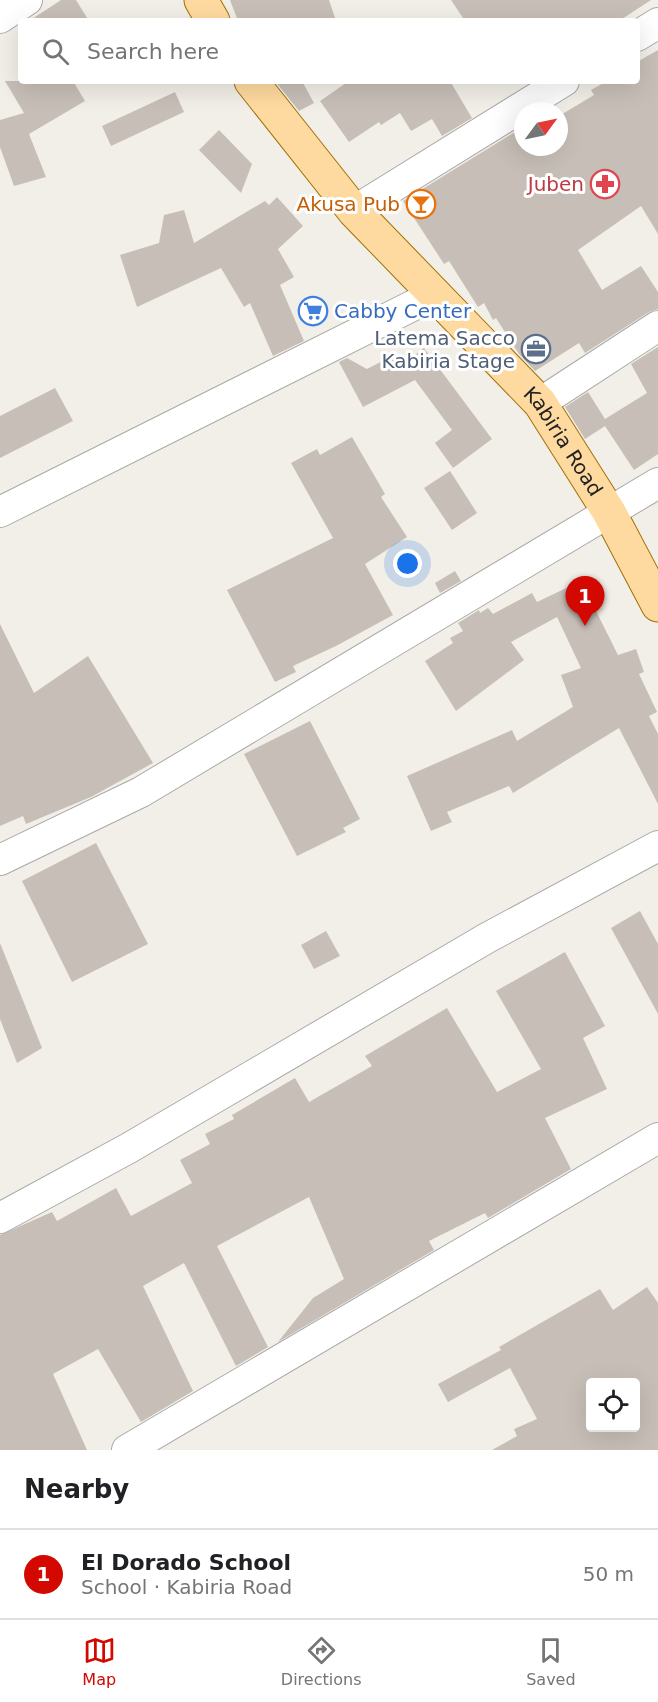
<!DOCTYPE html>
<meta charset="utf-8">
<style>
:root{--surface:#fff;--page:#f2f2f2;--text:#202124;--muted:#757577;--line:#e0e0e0;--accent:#d30800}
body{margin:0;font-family:"DejaVu Sans",sans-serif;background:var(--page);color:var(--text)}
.controls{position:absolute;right:18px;bottom:18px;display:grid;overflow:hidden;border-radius:6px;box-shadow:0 6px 24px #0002}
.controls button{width:54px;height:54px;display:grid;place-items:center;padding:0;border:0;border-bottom:2px solid var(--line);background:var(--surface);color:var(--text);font:30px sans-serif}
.compass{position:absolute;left:514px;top:102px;width:54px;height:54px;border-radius:50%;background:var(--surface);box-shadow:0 6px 24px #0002;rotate:57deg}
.you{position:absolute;left:408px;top:564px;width:21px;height:21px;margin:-15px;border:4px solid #fff;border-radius:50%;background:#1a73e8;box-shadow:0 0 0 9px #1a73e833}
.badge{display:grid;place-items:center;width:39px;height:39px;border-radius:50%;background:var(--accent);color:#fff;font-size:20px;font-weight:700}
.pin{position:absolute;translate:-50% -50px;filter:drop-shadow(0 2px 3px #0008)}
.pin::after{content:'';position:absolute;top:32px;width:21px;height:18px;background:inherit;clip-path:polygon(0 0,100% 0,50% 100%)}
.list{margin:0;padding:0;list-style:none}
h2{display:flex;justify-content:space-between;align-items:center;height:78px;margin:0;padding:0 24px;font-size:26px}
h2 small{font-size:20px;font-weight:400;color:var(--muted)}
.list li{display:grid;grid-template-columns:39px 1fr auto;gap:18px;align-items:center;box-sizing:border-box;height:90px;padding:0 24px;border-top:2px solid var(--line)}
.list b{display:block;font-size:22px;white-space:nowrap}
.list p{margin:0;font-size:20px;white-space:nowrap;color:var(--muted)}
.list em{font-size:20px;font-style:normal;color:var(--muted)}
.icon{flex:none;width:33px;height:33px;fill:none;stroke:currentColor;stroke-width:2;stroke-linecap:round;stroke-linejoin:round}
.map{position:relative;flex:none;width:658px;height:1450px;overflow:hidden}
.search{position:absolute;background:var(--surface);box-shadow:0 6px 24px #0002;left:18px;right:18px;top:18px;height:66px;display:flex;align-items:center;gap:15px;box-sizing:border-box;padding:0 21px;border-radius:6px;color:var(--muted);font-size:22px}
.sheet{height:168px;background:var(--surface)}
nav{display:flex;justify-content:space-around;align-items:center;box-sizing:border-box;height:84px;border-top:2px solid var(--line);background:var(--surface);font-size:16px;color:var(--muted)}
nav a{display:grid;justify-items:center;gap:3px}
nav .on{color:var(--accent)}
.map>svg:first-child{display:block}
.building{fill:#c7bfb7;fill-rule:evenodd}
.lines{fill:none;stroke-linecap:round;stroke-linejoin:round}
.minor-casing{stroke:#a9a9a9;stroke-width:32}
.major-casing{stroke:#9f7100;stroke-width:35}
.minor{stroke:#fff;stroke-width:30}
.major{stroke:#ffdaa0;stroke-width:33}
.labels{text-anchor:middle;stroke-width:6;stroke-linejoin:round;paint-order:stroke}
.health-label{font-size:20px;fill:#be3a42;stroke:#fff;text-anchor:end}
.food-label{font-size:20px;fill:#c56008;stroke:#fff;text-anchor:end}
.shop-label{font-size:20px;fill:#366cbe;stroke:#fff;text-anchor:start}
.service-label{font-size:20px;fill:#4e5e75;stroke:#fff;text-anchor:end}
.street-label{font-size:20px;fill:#222;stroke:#fff}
</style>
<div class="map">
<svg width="658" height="1450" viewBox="0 0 658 1450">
<rect width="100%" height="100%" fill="#f2efe8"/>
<g class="building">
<path d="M61,0H76L89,21H29Z"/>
<path d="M230,0H329L336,21H238Z"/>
<path d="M451,0H651L619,21H465Z"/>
<path d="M658,50V234L641,206L578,250L602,290L641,266L658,292V309L649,312L585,353L579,343L535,371L519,354L496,318L493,320L484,303L478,307L449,261L444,264L403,201L523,127V147H559V116L594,95L591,90L607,81H637V62Z"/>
<path d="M5,81H73L85,101L29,134L46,177L14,186L0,147V120L24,113Z"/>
<path d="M275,81H302L314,103L299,111Z"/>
<path d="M349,81H450L472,118L442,136L432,119L411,131L400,113L381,125L379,122L349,142L320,101Z"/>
<path d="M175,92L184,112L111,146L102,126Z"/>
<path d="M219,130L252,164L241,193L199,150Z"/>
<path d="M277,197L303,226L278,249L294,277L280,285L304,341L273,356L250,303L244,307L221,268L137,307L120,255L159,243L164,215L184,210L194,243L265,201L269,205Z"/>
<path d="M658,347V454L634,470L605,426L585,439L565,407L588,392L605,419L647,393L631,364Z"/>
<path d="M424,348L492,439L453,468L435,443L452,430L415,380L363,407L339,362L347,358L367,369L396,354L402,365Z"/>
<path d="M55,388L73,421L0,458V416Z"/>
<path d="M352,437L385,494L381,497L407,537L365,564L393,615L336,646L293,666L296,672L275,682L227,590L333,538L291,463L317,449L320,455Z"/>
<path d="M450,471L477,513L452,530L424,488Z"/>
<path d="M455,571L461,581L440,593L435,583Z"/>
<path d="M581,581L618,655L636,649L644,672L639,674L657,712L649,716L658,734V804L619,728L513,793L509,786L447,812L452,822L431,831L407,776L512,730L517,741L573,707L561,675L581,668L557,617L511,642L524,660L456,711L425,661L453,643L450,638L463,631L458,623L479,610L480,613L488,608L493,614L532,593L537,602Z"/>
<path d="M0,624L34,693L88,656L153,763L91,797L26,824L23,816L0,826Z"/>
<path d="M310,721L360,819L343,828L346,832L297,856L244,754Z"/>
<path d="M96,843L148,944L72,982L22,881Z"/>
<path d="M640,911L658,944V1014L611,928Z"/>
<path d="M326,931L340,956L314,969L301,945Z"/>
<path d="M0,943L42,1048L17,1063L0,1019Z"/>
<path d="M565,952L605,1026L583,1038L607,1089L545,1118L571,1169L488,1218L485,1213L429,1241L434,1250L278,1342L313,1298L344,1279L309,1197L217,1246L268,1347L236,1366L184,1263L143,1286L193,1391L141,1422L98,1349L53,1374L87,1450H0V1235L52,1212L57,1221L116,1188L131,1216L192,1183L180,1160L210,1144L205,1134L234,1119L232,1115L295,1078L309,1102L372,1066L365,1056L447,1008L497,1092L541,1069L496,991Z"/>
<path d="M647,1287L658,1303V1450H492L517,1436L514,1429L537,1419L510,1368L448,1402L438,1384L501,1350L499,1347L600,1289L613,1310ZM591,1383H636V1428H591Z"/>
</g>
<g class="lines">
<g class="minor-casing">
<g id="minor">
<path d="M0,18L27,0"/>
<path d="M637,36L658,23"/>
<path d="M354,211L564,81"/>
<path d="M540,403L658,326"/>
<path d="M0,512L436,294"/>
<path d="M0,860L141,792L658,483"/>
<path d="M0,1218L129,1148L487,938L658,846"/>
<path d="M127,1450L658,1138"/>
</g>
</g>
<g class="major-casing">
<g id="major">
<path d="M201,0L213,21"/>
<path id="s1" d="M251,81L354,211L540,403L609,512L658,605"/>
</g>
</g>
<use href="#minor" class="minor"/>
<use href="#major" class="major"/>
</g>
<defs>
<g id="pharmacy-ring" transform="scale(1.5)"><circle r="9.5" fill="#fff" stroke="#e0444e" stroke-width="1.5"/><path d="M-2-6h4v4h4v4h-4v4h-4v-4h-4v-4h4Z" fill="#e0444e"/></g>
<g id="bar-ring" transform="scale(1.5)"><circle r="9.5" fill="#fff" stroke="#e8710a" stroke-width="1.5"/><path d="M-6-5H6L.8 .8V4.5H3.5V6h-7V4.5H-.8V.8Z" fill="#e8710a"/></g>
<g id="supermarket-ring" transform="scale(1.5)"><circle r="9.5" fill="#fff" stroke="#3f7fe0" stroke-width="1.5"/><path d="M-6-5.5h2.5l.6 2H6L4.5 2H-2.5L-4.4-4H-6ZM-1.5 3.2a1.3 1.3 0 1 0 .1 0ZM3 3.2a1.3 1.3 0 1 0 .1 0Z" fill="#3f7fe0"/></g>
<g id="office-ring" transform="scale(1.5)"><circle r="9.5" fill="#fff" stroke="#5c6f8a" stroke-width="1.5"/><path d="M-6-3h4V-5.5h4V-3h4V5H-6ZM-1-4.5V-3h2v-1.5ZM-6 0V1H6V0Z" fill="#5c6f8a"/></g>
</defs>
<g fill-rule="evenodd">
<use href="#pharmacy-ring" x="605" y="184"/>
<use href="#bar-ring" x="421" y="204"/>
<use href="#supermarket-ring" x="313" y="311"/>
<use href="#office-ring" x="536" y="349"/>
</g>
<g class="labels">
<g class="health-label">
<text x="584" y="191">Juben</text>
</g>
<g class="food-label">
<text x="400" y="211">Akusa Pub</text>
</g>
<g class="shop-label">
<text x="334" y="318">Cabby Center</text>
</g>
<g class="service-label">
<text x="515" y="345">Latema Sacco<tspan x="515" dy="23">Kabiria Stage</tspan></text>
</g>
<g class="street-label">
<text dy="7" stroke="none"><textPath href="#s1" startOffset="478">Kabiria Road</textPath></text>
</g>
</g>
</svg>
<div class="controls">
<button><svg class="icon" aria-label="locate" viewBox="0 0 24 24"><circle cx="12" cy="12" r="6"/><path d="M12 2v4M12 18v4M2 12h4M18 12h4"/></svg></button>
</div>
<svg class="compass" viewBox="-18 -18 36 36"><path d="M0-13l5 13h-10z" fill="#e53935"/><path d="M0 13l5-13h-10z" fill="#757577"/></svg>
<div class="you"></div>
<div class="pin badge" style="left:585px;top:626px">1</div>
<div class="search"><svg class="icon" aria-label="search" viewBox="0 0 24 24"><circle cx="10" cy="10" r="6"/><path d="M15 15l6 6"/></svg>Search here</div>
</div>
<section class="sheet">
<h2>Nearby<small></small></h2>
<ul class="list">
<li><span class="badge">1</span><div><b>El Dorado School</b><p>School · Kabiria Road</p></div><em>50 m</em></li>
</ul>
</section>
<nav>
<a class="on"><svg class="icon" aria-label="map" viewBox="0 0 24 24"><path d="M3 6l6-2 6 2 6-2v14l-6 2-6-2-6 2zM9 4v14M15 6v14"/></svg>Map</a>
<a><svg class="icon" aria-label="directions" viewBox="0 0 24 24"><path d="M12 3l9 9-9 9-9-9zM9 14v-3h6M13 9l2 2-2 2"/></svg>Directions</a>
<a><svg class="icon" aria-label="saved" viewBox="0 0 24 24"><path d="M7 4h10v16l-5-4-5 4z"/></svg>Saved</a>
</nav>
